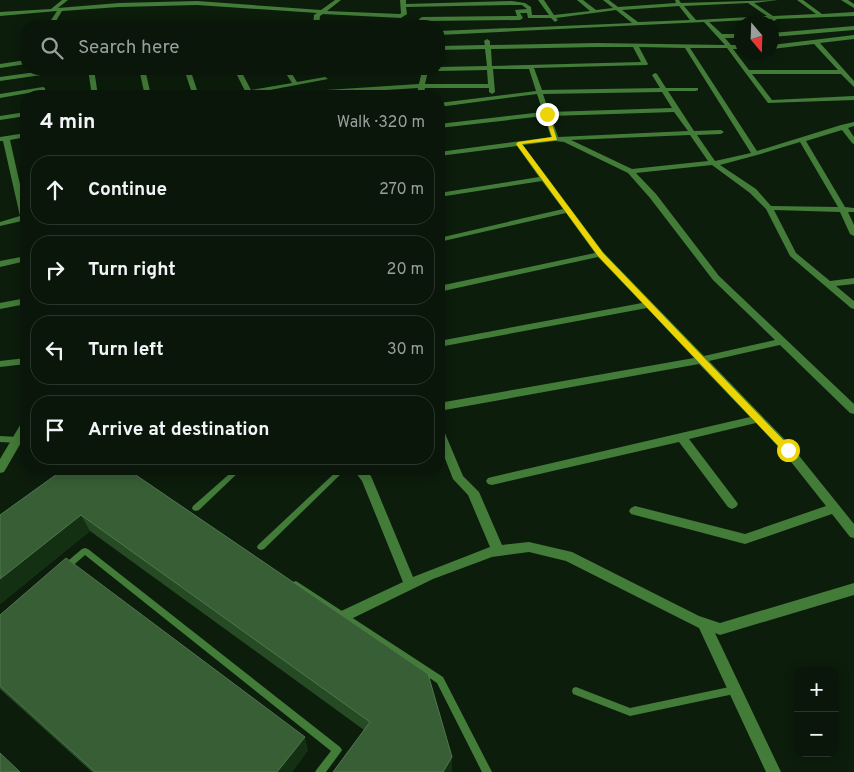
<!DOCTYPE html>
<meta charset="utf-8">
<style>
:root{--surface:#091609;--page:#172317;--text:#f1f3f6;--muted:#999f9c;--line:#29352a}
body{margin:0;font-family:Overpass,sans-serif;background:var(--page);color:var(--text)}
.controls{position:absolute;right:15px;bottom:15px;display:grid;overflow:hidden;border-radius:10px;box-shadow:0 2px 12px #0003}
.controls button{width:45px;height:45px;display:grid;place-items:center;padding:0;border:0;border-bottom:1px solid var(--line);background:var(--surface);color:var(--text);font:25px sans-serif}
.compass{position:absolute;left:734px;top:15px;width:45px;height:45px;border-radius:50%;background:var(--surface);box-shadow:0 2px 12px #0003;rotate:161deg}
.stop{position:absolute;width:15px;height:15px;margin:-11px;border:4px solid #edd405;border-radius:50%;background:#fff}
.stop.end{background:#edd405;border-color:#fff;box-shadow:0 1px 5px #0008}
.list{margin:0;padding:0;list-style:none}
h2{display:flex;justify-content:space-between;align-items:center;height:65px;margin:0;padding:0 20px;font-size:21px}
h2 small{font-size:16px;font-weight:400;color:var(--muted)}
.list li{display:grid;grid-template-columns:32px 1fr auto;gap:15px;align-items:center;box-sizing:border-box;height:70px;margin:0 10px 10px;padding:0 10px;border:1px solid var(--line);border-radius:20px}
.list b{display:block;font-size:19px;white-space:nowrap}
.list em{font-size:16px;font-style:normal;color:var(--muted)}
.icon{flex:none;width:28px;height:28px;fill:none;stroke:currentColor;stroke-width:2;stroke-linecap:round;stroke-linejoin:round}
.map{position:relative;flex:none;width:854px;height:772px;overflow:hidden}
.search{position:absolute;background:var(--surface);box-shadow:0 2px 12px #0003;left:20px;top:20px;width:425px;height:55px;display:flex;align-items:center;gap:12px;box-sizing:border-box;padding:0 18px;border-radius:20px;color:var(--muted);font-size:19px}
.panel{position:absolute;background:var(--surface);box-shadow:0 2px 12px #0003;left:20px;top:90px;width:425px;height:385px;border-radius:20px}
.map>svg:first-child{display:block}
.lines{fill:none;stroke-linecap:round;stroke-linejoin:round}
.service{fill:#437b38;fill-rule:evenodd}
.minor{fill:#437b38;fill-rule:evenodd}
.wall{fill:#264b24}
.shaded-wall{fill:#143013}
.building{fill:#385e36;stroke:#4f774d}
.route{fill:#edd405}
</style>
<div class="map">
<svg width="854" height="772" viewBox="0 0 854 772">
<rect width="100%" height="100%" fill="#0c1d0c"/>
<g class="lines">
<g class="service">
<path d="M0,436L18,437L20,438L21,440L20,442L18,443L0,442Z"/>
<path d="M235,469H242L199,510L196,511L193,510L192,508L193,506Z"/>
<path d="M339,469H346L264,549L261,550L258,549L257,547L258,545Z"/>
<path d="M85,548L88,549L340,747L342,750L340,753L326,772H315L317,769L331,751L85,555L69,569L66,570L63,569L62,567L63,565L82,549Z"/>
<path d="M296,581L443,677L492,772H482L437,683L293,586L292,584L293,582Z"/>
<path d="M734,686L737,687L738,690L737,693L734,694L630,716L573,694L572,691L573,688L576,687L630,708Z"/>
</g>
<g class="minor">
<path d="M62,0H68L58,8L119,3L197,1L321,10L335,0H341L327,11L400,14L401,13L400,0H406V4L512,1L525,3L531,7L532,15H549L538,0H544L554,15L590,11L577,0H583L596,10L613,8L603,0H609L618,7L676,3L675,0H679L681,3L778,0L754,3L773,16L816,14L797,0H803L822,14L854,12V16L777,19L774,21L771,19L709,22L722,34H742V38H725L731,45H742V49H733L749,70H838L814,44L772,49V45L854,35V39L820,43L854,81V87L841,74H752L772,100L854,96V100L768,103L727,48H690L757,151L841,125L854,122V126L848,128L854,137V144L852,143L842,130L806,141L845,207L854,208V212H848L854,225V236L850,234L840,212L774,210L796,253L830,281L854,278V284L836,286L854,301V309L851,308L790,256L766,209L750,193L712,165L636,173L656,194L719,276L854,404V414L850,413L780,345L709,361L792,447L854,524V538L850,537L832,514L745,544L631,514L629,511L631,508L635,506L745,534L826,506L784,453L756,423L689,439L736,501L738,504L736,507L732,509L728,507L679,442L492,485L488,484L486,481L488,478L492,477L750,417L699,364L439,411V403L694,358L647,308L439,347V341L642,303L598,257L439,292V286L595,253L566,213L439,242V238L563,209L542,181L439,197V193L539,177L517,146L439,156V152L551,137L544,116L439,128V124L543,112L537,94L439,107V103L536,91L529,69H493L495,92L492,94L489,92V88H425L423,96H417L418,88L290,96H261L264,94L419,84L422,71L332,73L330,72L329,69H436L435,70L428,71L425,84H488L487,70L439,71L436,69L439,67L487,66L485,49L439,50V46L485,45L484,41L487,39L490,41V45L597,43L725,45L704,22L439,35V31L632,23L616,10L556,18L558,20L555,22L551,18H528L527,13H520L523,18L520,20L425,21L427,26H421L419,19L422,17L517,16L515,10L527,9L522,5H512L406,7L407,14L401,18L323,14L320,16L319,26H313L314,15L317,13L197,5L119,7L62,11L53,26H47L57,11L0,16V12L51,9ZM748,3L767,16L696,20L684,6ZM679,6L690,20L638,22L622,10ZM597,47H633L641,62L492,66L491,49ZM639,47L685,48L751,153L715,161L697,135L721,134L724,132L721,130L694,131L668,91H696L698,90V88H666L657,74L655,73L652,75L660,88L542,90L534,68L647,65L648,64ZM662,92L672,108L549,112L543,94ZM674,112L688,131L558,137L551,116ZM690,135L708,161L632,169L571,140ZM555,141L564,142L628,173L650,198L713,280L775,340L704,356L603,252L523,145ZM800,142L838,207L771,206L756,189L720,165L757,155Z"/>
<path d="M841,0H848L854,4V8Z"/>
<path d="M854,26V30L772,37V33Z"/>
<path d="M26,45V52L23,50V47Z"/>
<path d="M26,60V64L0,68V64Z"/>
<path d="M58,69H72L69,71L0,81V77Z"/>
<path d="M88,69H94L98,96H92Z"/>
<path d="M139,69H145L151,96H145Z"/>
<path d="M184,69H190L199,96H193Z"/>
<path d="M234,69H240L251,90L292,83L283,69H289L297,82L325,77L328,79L238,96H226L227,95L245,91Z"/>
<path d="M43,87L45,88V90L0,98V94Z"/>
<path d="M26,112V116L0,120V116Z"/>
<path d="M26,133V137L10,140L26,211V220L0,226V222L20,216L3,141H0V137Z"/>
<path d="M26,256V261L0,267V261Z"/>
<path d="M26,298V304L0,309V303Z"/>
<path d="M26,358V364L0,367V361Z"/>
<path d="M26,421V434L4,472L0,473V459L22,422Z"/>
<path d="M439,427L443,428L444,431L463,476L479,492L502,545L529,542L572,552L699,616L720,623L854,583V595L720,635L715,633L781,772H766L699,628L566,561L529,552L492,557L433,579L349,620L344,622L339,620L338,616L339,612L403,582L362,481L353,469H364L371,476L413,577L490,547L468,495L453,479L439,443Z"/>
</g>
</g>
<g class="wall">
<path d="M64,469L452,770L450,772H333L364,730L90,531L0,604V515Z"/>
<path d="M0,615L308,750L292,772H92L0,689Z"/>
</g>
<g class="shaded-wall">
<path d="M81,515L90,531L0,604V579Z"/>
<path d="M305,737L308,750L292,772H277Z"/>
<path d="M452,757V770L450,772H443Z"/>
</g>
<g class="building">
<path d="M64,469H127L428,674L452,757L443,772H333L370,722L81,515L0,579V515Z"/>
<path d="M66,558L305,737L277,772H95L0,686V615Z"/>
<path d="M0,753L20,772H0Z"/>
</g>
<path class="route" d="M547,112L549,114L557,140L522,144L603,253L791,448V453H785L598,256L516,144L518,142L552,137L544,114Z"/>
</svg>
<div class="controls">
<button>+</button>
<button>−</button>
</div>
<svg class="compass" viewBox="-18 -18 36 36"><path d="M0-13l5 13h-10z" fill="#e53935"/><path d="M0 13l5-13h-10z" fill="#999f9c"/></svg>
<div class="stop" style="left:788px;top:450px"></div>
<div class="stop end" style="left:547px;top:114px"></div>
<div class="search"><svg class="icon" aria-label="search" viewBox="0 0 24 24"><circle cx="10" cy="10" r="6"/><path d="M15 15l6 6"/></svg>Search here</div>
<section class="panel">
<h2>4 min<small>Walk · 320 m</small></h2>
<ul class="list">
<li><svg class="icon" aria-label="ahead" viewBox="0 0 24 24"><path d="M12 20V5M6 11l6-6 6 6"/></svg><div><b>Continue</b></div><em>270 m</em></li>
<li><svg class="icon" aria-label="right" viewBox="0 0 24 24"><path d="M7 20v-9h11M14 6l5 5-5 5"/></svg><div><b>Turn right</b></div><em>20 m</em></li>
<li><svg class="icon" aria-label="left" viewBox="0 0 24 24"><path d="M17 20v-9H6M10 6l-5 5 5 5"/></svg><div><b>Turn left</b></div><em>30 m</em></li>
<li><svg class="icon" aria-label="arrive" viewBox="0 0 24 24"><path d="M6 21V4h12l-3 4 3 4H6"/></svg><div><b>Arrive at destination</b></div></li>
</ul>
</section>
</div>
